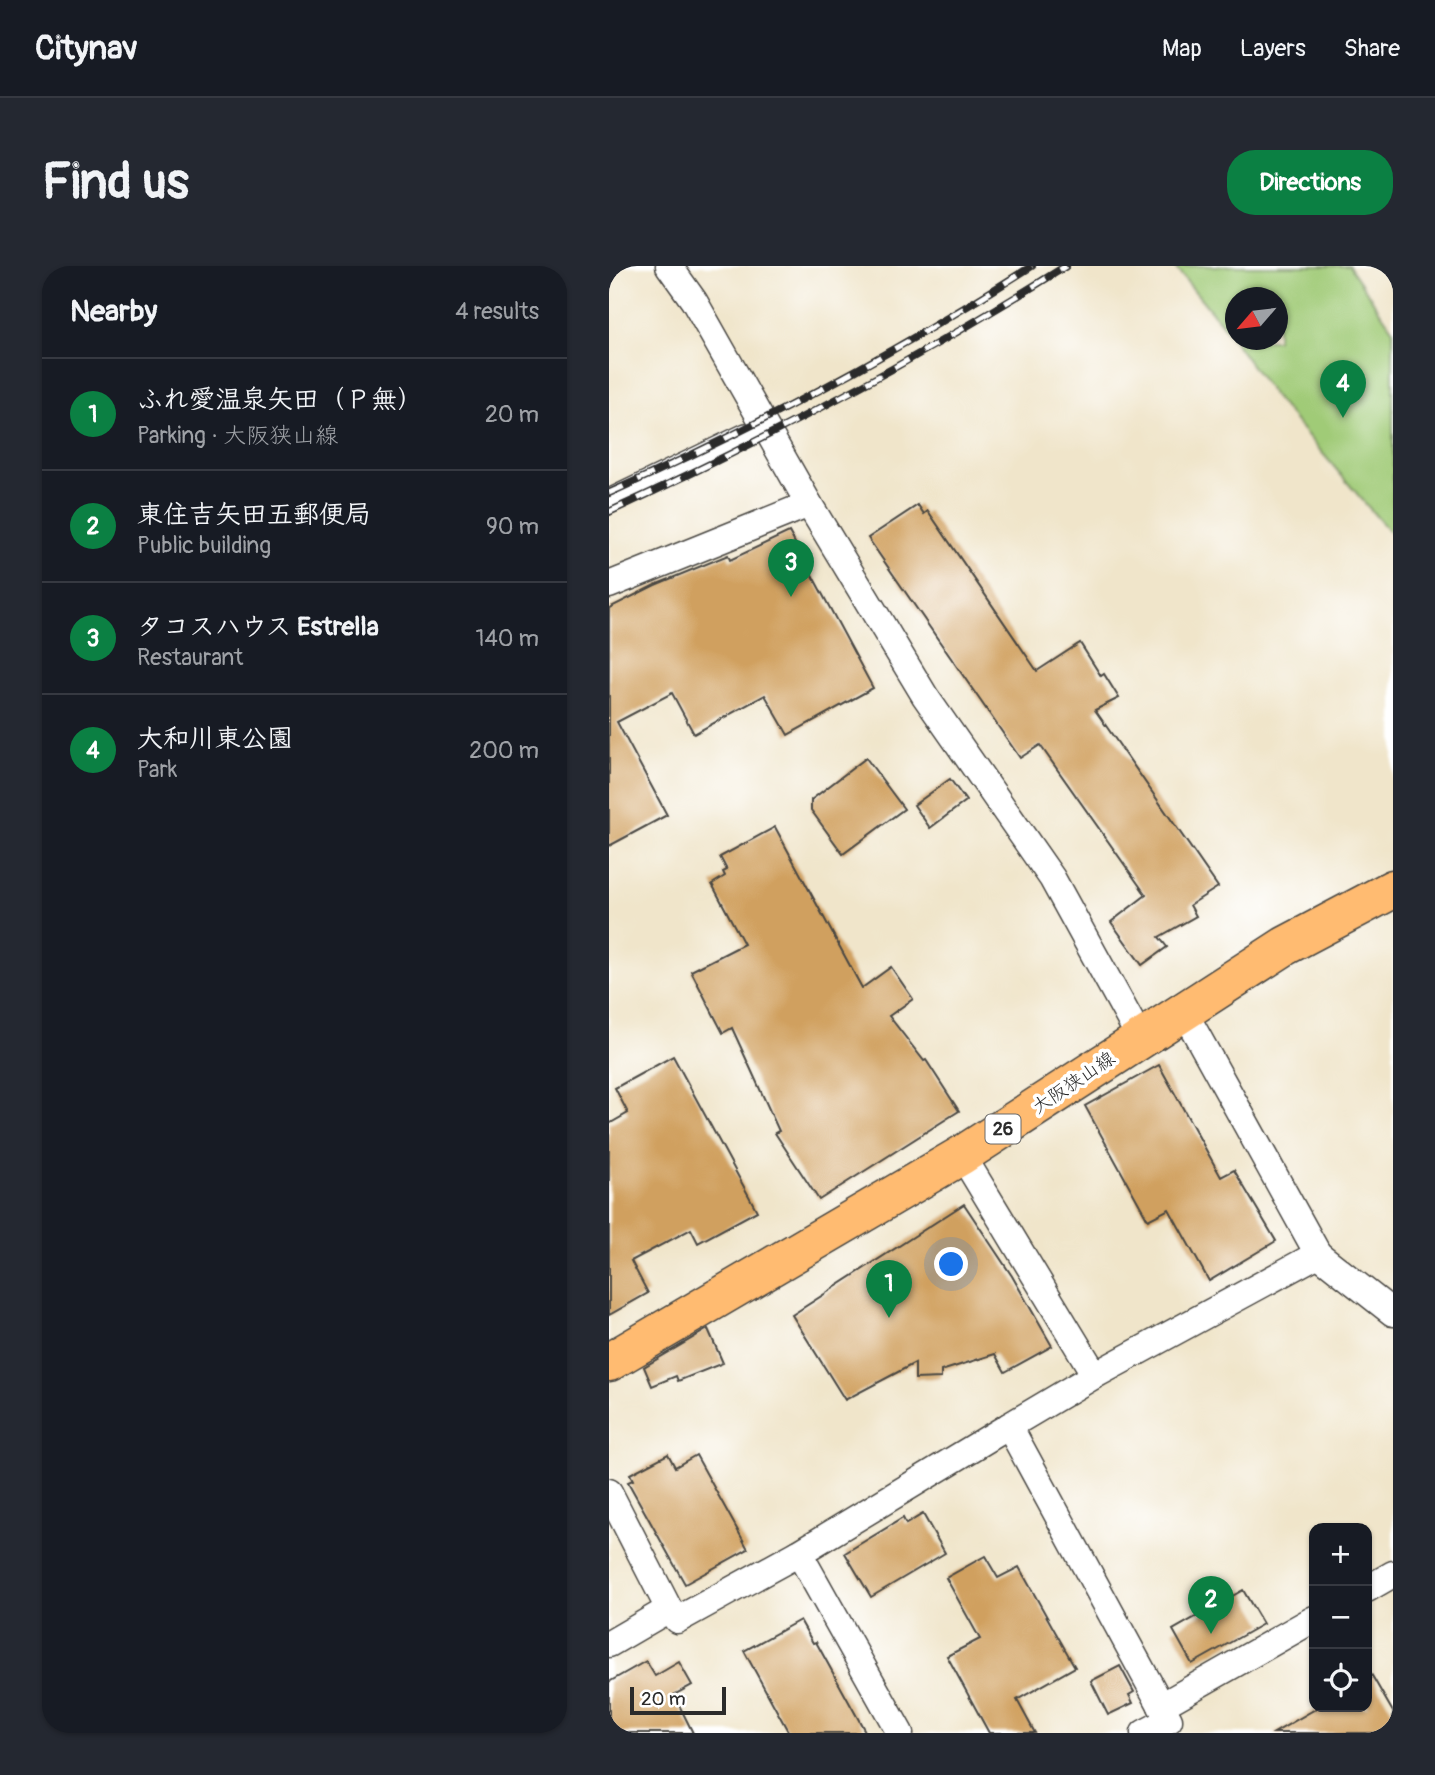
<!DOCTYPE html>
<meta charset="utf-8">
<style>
:root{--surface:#171b24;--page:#242831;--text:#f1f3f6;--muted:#9ea1a6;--line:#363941;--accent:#0b8043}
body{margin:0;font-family:Pangolin,"Klee One",sans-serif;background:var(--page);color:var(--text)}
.controls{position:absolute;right:21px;bottom:21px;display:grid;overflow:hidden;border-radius:14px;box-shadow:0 2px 5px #0004}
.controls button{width:63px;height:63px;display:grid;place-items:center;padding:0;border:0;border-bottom:2px solid var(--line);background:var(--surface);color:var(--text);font:35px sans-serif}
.compass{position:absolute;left:616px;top:21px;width:63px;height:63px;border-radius:50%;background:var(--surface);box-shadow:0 2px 5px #0004;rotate:242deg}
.scale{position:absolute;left:21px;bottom:18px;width:96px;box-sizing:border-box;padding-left:7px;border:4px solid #2b2b2b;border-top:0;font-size:19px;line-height:24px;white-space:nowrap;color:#2b2b2b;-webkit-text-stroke:5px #fff;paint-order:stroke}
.you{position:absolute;left:343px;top:999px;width:24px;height:24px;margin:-18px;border:5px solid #fff;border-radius:50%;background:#1a73e8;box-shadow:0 0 0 10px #1a73e833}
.badge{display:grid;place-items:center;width:46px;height:46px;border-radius:50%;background:var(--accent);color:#fff;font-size:23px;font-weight:700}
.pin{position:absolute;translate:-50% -58px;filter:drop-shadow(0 2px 4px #0008)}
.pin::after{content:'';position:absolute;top:37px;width:24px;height:21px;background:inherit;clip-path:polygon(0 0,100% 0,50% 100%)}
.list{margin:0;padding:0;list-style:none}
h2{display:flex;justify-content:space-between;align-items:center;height:91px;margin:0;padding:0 28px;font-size:30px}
h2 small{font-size:23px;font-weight:400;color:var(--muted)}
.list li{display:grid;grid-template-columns:46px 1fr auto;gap:21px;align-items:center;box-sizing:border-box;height:112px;padding:0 28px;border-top:2px solid var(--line)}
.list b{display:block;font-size:26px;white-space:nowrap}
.list p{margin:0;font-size:23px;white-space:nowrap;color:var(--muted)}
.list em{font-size:23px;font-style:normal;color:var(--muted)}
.icon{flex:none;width:38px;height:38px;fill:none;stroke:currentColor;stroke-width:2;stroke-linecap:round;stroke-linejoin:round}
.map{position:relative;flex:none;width:784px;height:1467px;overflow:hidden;border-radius:28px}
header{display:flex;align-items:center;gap:42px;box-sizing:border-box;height:98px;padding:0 35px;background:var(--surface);border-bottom:2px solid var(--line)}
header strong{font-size:33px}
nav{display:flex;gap:38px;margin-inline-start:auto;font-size:24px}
.intro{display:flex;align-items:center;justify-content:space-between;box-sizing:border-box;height:168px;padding:0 42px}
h1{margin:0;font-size:49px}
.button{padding:18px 32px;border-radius:28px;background:var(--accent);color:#fff;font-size:24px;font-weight:700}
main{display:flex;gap:42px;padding:0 42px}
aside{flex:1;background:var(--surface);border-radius:28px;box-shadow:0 2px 5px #0004}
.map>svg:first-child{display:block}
.green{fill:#a0cb77;stroke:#667b51;stroke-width:2;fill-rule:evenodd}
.building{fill:#d0a05e}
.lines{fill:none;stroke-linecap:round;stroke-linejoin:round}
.pedestrian-casing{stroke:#494743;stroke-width:24}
.minor-casing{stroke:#494743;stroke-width:29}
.primary-casing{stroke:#494743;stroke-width:41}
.pedestrian{stroke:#fff;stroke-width:21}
.minor{stroke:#fff;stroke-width:26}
.primary{stroke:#ffbb71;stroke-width:38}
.rail-casing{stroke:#2b2b2b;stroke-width:8}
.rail{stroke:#fff;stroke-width:5;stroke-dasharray:16;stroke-linecap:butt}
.labels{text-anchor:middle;stroke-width:7;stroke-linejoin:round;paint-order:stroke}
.shield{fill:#fff;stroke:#6b6b6b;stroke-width:2}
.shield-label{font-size:18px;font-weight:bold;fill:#2b2b2b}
.street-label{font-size:19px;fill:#2b2b2b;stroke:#fff}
</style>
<header>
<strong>Citynav</strong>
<nav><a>Map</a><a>Layers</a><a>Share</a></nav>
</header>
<div class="intro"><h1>Find us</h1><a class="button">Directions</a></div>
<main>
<aside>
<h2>Nearby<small>4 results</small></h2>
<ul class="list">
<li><span class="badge">1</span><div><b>ふれ愛温泉矢田（Ｐ無）</b><p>Parking · 大阪狭山線</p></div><em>20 m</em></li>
<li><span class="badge">2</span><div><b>東住吉矢田五郵便局</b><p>Public building</p></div><em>90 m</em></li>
<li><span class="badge">3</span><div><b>タコスハウス Estrella</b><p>Restaurant</p></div><em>140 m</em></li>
<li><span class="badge">4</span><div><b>大和川東公園</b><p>Park</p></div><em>200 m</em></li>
</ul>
</aside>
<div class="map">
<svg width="784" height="1467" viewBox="0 0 784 1467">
<rect width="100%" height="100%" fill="#fff"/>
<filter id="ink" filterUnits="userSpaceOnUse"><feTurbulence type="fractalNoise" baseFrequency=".0143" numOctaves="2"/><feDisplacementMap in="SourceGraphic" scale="14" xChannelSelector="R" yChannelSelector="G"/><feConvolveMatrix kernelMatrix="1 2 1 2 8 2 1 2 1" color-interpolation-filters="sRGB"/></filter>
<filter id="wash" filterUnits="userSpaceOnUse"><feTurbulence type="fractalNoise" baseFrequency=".00686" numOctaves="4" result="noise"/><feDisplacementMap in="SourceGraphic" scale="28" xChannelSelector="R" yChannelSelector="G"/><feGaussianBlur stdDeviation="1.57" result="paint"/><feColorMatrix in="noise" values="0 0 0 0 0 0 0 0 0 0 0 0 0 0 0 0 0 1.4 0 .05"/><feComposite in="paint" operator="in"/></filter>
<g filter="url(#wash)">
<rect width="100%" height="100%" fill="#f0e5ca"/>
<path class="green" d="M565,0H740L784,64V270L663,128L612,57ZM626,32H668V74H626Z"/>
<g id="blocks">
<g class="building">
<path d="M309,239L315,248L319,245L428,405L471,377L492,410L495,408L510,432L486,444L609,621L581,639L587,650L550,671L558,681L533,699L502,656L537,629L431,479L411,492L259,272Z"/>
<path d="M180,266L264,422L179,469L156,429L85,468L63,427L8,456L58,549L0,580V342L46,319L119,289L121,294Z"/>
<path d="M257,492L295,543L234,588L202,544V534Z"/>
<path d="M341,513L357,535L321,562L305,539Z"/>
<path d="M166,561L253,722L282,701L304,733L280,750L315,795L317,794L350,845L210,934L166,867L170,865L123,762L114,767L82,705L135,678L103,618L116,610L114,606L118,604L111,591Z"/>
<path d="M64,790L148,945L89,977L82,963L22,995L39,1027L0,1049V858L19,847L6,822Z"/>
<path d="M550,799L612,911L625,904L667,975L600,1015L560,943L539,954L476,840Z"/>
<path d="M355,938L403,1010L443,1080L396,1106L386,1088L332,1105V1112L306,1113V1097L236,1134L183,1049Z"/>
<path d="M99,1063L114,1097L69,1115L67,1110L43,1120L35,1101Z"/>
<path d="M59,1188L66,1201L87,1189L139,1283L76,1318L19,1216L24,1214L21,1208Z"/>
<path d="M314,1248L336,1287L262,1331L236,1287L294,1252L297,1258Z"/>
<path d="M376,1290L389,1312L410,1301L466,1401L408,1434L426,1467H380L338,1390L371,1373L337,1312Z"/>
<path d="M634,1324L654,1358L583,1398L564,1364Z"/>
<path d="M191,1354L204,1377L207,1376L257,1467H180L135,1385Z"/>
<path d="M37,1395L46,1410L70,1396L83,1419L65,1429L84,1467H0V1416Z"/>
<path d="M511,1400L525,1426L520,1429L524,1437L499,1449L482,1415Z"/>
<path d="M758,1401L784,1446V1467H665L710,1441H758Z"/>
</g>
</g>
</g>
<g filter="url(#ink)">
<use href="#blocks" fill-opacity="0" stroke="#494743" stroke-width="2"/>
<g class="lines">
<g class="pedestrian-casing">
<path id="pedestrian" d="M0,234L137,168"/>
</g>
<g class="minor-casing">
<g id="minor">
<path d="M60,0L85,35L200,238L316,430L443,612L531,772"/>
<path d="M0,319L200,238"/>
<path d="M574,744L709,988"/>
<path d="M353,889L486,1109"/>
<path d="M0,1226L60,1343"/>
<path d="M190,1287L291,1467"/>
<path d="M758,1323L784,1308"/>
<path d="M0,1378L60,1343L68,1354L190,1287L400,1160"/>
<path d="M552,1440L705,1353"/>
<path d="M535,1467L560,1454L400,1160L486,1109L709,988L784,1047"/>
</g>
</g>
<g class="primary-casing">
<path id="primary" d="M0,1096L353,889L676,680L784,623"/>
</g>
<use href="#pedestrian" class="pedestrian"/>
<use href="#minor" class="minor"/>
<use href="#primary" class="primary"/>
<g class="rail-casing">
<g id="rail">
<path d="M0,227C146,162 288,86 423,0"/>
<path d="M0,246C157,174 311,92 457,0"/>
</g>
</g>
<use href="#rail" class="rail"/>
</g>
</g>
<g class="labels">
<rect class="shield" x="376.5" y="848.5" width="35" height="29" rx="5"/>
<g class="shield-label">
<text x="394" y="869">26</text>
</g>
<g class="street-label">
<text transform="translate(464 816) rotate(-34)" y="7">大阪狭山線</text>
</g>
</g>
</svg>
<div class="controls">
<button>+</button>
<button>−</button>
<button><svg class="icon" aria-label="locate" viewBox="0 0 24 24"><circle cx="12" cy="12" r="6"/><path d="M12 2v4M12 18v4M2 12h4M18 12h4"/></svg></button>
</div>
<svg class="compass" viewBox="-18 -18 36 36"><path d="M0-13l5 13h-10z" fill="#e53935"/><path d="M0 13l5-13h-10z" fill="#9ea1a6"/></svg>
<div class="scale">20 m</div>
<div class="you"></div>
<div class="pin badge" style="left:280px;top:1052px">1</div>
<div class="pin badge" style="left:602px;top:1368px">2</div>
<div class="pin badge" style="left:182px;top:331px">3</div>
<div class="pin badge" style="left:734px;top:152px">4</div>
</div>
</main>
